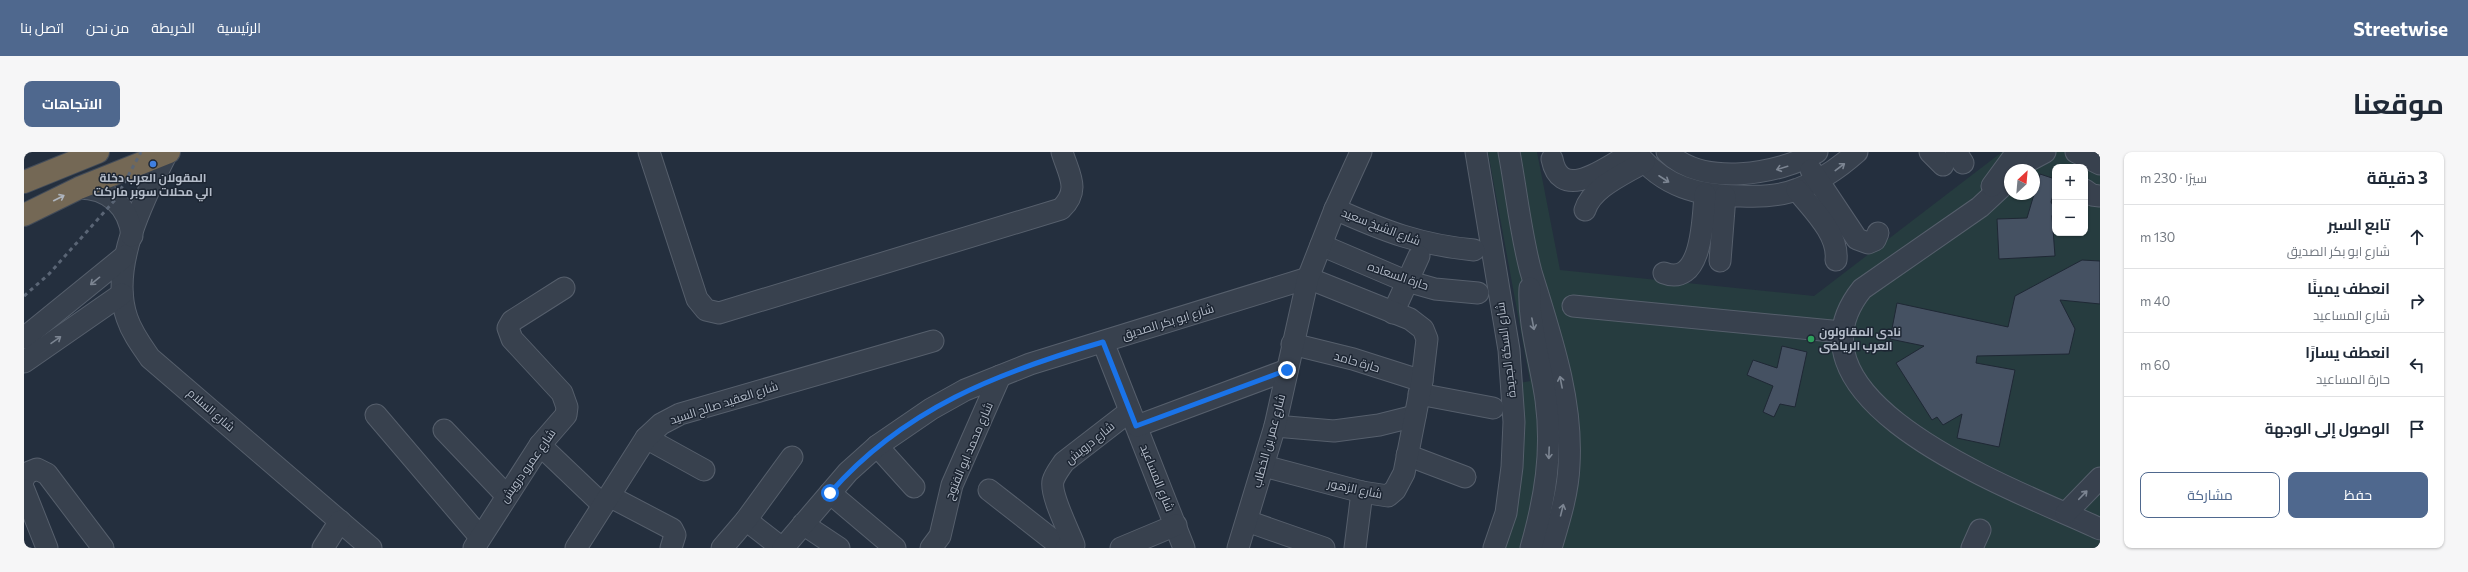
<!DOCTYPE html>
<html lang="ar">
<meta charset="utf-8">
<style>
:root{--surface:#fff;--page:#f6f6f7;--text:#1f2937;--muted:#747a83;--line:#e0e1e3;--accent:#4f688e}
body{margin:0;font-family:Commissioner,Cairo,sans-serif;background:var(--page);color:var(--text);direction:rtl}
.controls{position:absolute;right:12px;top:12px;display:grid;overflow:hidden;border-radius:8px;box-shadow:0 1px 3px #0004}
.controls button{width:36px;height:36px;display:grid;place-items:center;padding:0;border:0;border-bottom:1px solid var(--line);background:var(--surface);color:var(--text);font:20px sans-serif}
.compass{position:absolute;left:1980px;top:12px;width:36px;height:36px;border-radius:50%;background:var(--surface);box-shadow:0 1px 3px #0004;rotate:26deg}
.stop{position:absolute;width:12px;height:12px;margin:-9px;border:3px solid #1a73e8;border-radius:50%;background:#fff}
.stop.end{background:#1a73e8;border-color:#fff;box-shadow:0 1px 4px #0008}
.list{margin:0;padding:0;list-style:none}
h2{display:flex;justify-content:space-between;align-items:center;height:52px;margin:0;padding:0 16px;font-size:17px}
h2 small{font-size:13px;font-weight:400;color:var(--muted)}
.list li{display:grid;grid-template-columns:26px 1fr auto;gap:12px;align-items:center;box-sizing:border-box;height:64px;padding:0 16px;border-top:1px solid var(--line)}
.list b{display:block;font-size:15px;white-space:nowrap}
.list p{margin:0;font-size:13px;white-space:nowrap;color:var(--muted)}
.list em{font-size:13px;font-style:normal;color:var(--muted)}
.actions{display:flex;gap:8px;padding:12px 16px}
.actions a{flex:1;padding:9px 0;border:1px solid var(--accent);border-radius:8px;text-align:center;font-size:14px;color:var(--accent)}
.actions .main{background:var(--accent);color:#fff}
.icon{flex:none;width:22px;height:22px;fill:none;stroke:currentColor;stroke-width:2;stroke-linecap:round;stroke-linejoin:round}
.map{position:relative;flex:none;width:2076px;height:396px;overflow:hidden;direction:ltr;border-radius:8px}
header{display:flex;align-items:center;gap:24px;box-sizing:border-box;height:56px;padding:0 20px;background:var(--accent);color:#fff}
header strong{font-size:19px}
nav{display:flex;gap:22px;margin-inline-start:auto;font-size:14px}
.intro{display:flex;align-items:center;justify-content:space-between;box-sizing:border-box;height:96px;padding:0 24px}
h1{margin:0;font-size:28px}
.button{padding:10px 18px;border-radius:8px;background:var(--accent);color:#fff;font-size:14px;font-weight:700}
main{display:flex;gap:24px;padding:0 24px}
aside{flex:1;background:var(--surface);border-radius:8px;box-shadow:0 1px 3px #0004}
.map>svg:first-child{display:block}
.green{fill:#263c3f;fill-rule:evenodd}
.building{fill:#455162;stroke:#1f2835}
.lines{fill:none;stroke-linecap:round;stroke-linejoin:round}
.minor-casing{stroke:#565f6c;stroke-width:23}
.highway-casing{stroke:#434c59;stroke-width:24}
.minor{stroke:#38414e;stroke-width:21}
.highway{stroke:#746855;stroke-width:22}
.rail{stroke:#5a6575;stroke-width:3;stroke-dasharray:4 4;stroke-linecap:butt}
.oneway{stroke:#7c8592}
.oneway2{stroke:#aeb4bd}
.route{stroke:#1a73e8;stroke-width:5}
.shop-dot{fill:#3f7fe0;stroke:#1d2633;stroke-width:1.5}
.leisure-dot{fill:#2e9e5b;stroke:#1d2633;stroke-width:1.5}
.labels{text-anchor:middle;stroke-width:3;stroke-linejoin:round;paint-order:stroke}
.poi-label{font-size:12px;font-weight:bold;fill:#b4bcc9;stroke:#1d2633}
.street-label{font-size:12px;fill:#b4bcc9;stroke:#1d2633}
</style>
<header>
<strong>Streetwise</strong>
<nav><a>الرئيسية</a><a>الخريطة</a><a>من نحن</a><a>اتصل بنا</a></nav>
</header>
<div class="intro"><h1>موقعنا</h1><a class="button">الاتجاهات</a></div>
<main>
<aside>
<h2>3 دقيقة<small>سيرًا · 230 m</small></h2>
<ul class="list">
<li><svg class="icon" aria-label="ahead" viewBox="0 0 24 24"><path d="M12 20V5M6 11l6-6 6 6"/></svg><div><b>تابع السير</b><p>شارع ابو بكر الصديق</p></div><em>130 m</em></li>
<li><svg class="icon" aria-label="right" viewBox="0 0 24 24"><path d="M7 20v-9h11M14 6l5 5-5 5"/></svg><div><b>انعطف يمينًا</b><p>شارع المساعيد</p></div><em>40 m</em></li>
<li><svg class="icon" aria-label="left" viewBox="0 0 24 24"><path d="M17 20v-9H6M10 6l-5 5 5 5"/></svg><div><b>انعطف يسارًا</b><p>حارة المساعيد</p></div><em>60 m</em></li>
<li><svg class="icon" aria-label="arrive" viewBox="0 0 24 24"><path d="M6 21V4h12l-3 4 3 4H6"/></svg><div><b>الوصول إلى الوجهة</b></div></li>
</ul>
<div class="actions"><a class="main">حفظ</a><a>مشاركة</a></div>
</aside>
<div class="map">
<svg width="2076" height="396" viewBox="0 0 2076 396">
<rect width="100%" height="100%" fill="#242f3e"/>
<path class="green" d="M1464,0H1513L1536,118L1790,144L1978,0H2076V396H1472L1491,232L1506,229ZM2031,15H2061V81H2031ZM1986,18H2010V42H1986Z"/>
<g class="building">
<path d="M2016,22L2031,27V37L2027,50L2031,57L2028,64L2031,104L1975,107L1973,67L2003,66Z"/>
<path d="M2058,108L2076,109V152L2036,148L2051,177L2045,202L1953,204L1952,211L1991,218L1975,295L1933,286L1938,262L1919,273L1913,265L1908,268L1872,211L1900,194L1866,187L1873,151L1984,175L1991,144Z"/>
<path d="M1758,194L1783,200L1771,255L1756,252L1750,265L1739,260L1749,234L1723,223L1729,208L1753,216Z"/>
</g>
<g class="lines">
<g class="minor-casing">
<g id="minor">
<path d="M625,0L673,147L682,158L695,161L1037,57C1057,38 1045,23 1038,0"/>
<path d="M1452,0L1485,198L1490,270L1488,315L1482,361L1470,396"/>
<path d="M1485,0C1492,37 1497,84 1507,120C1526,182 1549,247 1545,313C1544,341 1535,369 1527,396"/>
<path d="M1612,0C1639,35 1675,44 1717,44C1736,45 1757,44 1774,37C1797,29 1815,16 1833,0"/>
<path d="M1643,0C1678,35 1754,23 1793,0"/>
<path d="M1906,0L1919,13"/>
<path d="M1932,0L1939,11"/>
<path d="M2052,0L2076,12"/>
<path d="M143,1C120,46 85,115 103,166C108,181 117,193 126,206L347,396"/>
<path d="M1528,7C1537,53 1586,13 1609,0"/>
<path d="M1787,18L1833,87L1844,91L1851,88L1854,81"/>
<path d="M1994,18L2006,8L2021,0"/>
<path d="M1986,27L1956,55L1838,137C1746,252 2003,342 2076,377"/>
<path d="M1968,34L1993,0"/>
<path d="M55,36C85,36 105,55 108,84"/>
<path d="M1773,38C1788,57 1815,82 1812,108"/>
<path d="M2061,38L2068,43L2076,44"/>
<path d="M1311,57C1360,79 1396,93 1450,98"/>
<path d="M1561,58C1568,35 1601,22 1620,10"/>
<path d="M1297,93L1379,128L1411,137L1454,141"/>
<path d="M1696,109L1701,44"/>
<path d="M1640,121C1679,136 1679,64 1681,42"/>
<path d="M1506,136C1504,173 1517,211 1522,248C1529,300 1521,347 1507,396"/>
<path d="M1549,154L1818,180"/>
<path d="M1369,161L1395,104"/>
<path d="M0,186L101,104"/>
<path d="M1079,190L1160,396"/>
<path d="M1268,192L1329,207L1398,229"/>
<path d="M0,210L98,142"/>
<path d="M1395,242L1469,256"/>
<path d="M352,263L456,385"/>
<path d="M1113,274L1263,218"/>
<path d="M1251,274L1310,279L1355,273L1391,264"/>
<path d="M420,278L482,343"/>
<path d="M622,286L680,318"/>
<path d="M516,293L579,353"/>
<path d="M853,294L890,335"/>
<path d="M1383,303L1441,325"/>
<path d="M0,326L3,321L13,317L23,322L79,396"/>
<path d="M0,338L23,396"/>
<path d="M965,338L1039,396"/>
<path d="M806,341L871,396"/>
<path d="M585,344L648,377L651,383L647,396"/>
<path d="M2042,361L2076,326"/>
<path d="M722,368L758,396"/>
<path d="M1223,369L1300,396"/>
<path d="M779,372L815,396"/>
<path d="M299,396L316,369"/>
<path d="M450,396L516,293L542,263L543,255L538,241L488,187L484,176L488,169L540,136"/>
<path d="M552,396L622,286L637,272L656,262L909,189"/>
<path d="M698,396L722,368L768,305"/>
<path d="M759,396L824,320L853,294L907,257L941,238L1006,212L1284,126L1386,167L1399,177L1403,187L1398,229L1380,321L1371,338L1364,344L1338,340L1240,314"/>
<path d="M907,396L916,384L928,333L976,224"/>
<path d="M1042,396L1050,393C1045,379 1026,343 1029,329C1031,322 1036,316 1040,310L1106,259"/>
<path d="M1097,396L1152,373"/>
<path d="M1214,396L1251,274L1284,126L1311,57L1337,0"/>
<path d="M1331,396L1338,340"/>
<path d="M1948,396L1956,378"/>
</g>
</g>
<g class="highway-casing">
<g id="highway">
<path d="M0,30L74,0"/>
<path d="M0,63L55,36L145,0"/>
</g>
</g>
<use href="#minor" class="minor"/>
<use href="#highway" class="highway"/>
<path class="rail" d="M0,144L25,122L91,48L117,0"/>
</g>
<defs><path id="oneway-shaft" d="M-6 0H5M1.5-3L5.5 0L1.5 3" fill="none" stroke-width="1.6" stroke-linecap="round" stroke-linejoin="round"/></defs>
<g class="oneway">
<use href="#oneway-shaft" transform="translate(1816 15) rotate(-37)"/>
<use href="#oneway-shaft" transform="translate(1758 16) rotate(163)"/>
<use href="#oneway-shaft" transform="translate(1640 27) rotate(33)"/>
<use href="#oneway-shaft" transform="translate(71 129) rotate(141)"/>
<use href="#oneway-shaft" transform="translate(1509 172) rotate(79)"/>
<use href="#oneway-shaft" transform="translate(32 188) rotate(-35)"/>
<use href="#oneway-shaft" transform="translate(1537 230) rotate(-101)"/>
<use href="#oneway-shaft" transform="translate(1525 301) rotate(92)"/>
<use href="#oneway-shaft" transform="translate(2059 343) rotate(-46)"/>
<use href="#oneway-shaft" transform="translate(1538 358) rotate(-76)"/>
</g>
<use class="oneway2" href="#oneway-shaft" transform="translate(35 46) rotate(-27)"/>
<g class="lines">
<path class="route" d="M806,341C879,257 975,220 1079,190L1112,274L1263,218"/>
</g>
<circle class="shop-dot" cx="129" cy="12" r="4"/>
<circle class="leisure-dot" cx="1787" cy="187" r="4"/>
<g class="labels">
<g class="poi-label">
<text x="129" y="30">المقولان العرب دخلة<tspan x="129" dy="14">الي محلات سوبر ماركت</tspan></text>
<text x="1795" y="184" text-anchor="start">نادى المقاولون<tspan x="1795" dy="14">العرب الرياضى</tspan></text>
</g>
<g class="street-label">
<text transform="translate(1357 75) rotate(21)" y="4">شارع الشيخ سعيد</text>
<text transform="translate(1374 124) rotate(19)" y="4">حارة السعاده</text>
<text transform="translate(1144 170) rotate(-17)" y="4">شارع ابو بكر الصديق</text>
<text transform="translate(1482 198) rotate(-97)" y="4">شارع السكة الجديدة</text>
<text transform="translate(1333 210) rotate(16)" y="4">حارة حامد</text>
<text transform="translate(700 251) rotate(-18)" y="4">شارع العقيد صالح السيد</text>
<text transform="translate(187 258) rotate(41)" y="4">شارع السلام</text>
<text transform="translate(1245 289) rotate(-75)" y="4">شارع عمر بن الخطاب</text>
<text transform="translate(1066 291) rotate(-39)" y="4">شارع درويش</text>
<text transform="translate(945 299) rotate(-67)" y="4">شارع محمد ابو الفتوح</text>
<text transform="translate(504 314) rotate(-55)" y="4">شارع عمرو درويش</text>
<text transform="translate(1133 326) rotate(68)" y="4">شارع المساعيد</text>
<text transform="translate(1331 337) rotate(12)" y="4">شارع الزهور</text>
</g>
</g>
</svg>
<div class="controls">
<button>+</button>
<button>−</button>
</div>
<svg class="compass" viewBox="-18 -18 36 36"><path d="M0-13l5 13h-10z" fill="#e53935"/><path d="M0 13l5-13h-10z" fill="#747a83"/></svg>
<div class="stop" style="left:806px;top:341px"></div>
<div class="stop end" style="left:1263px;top:218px"></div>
</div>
</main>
